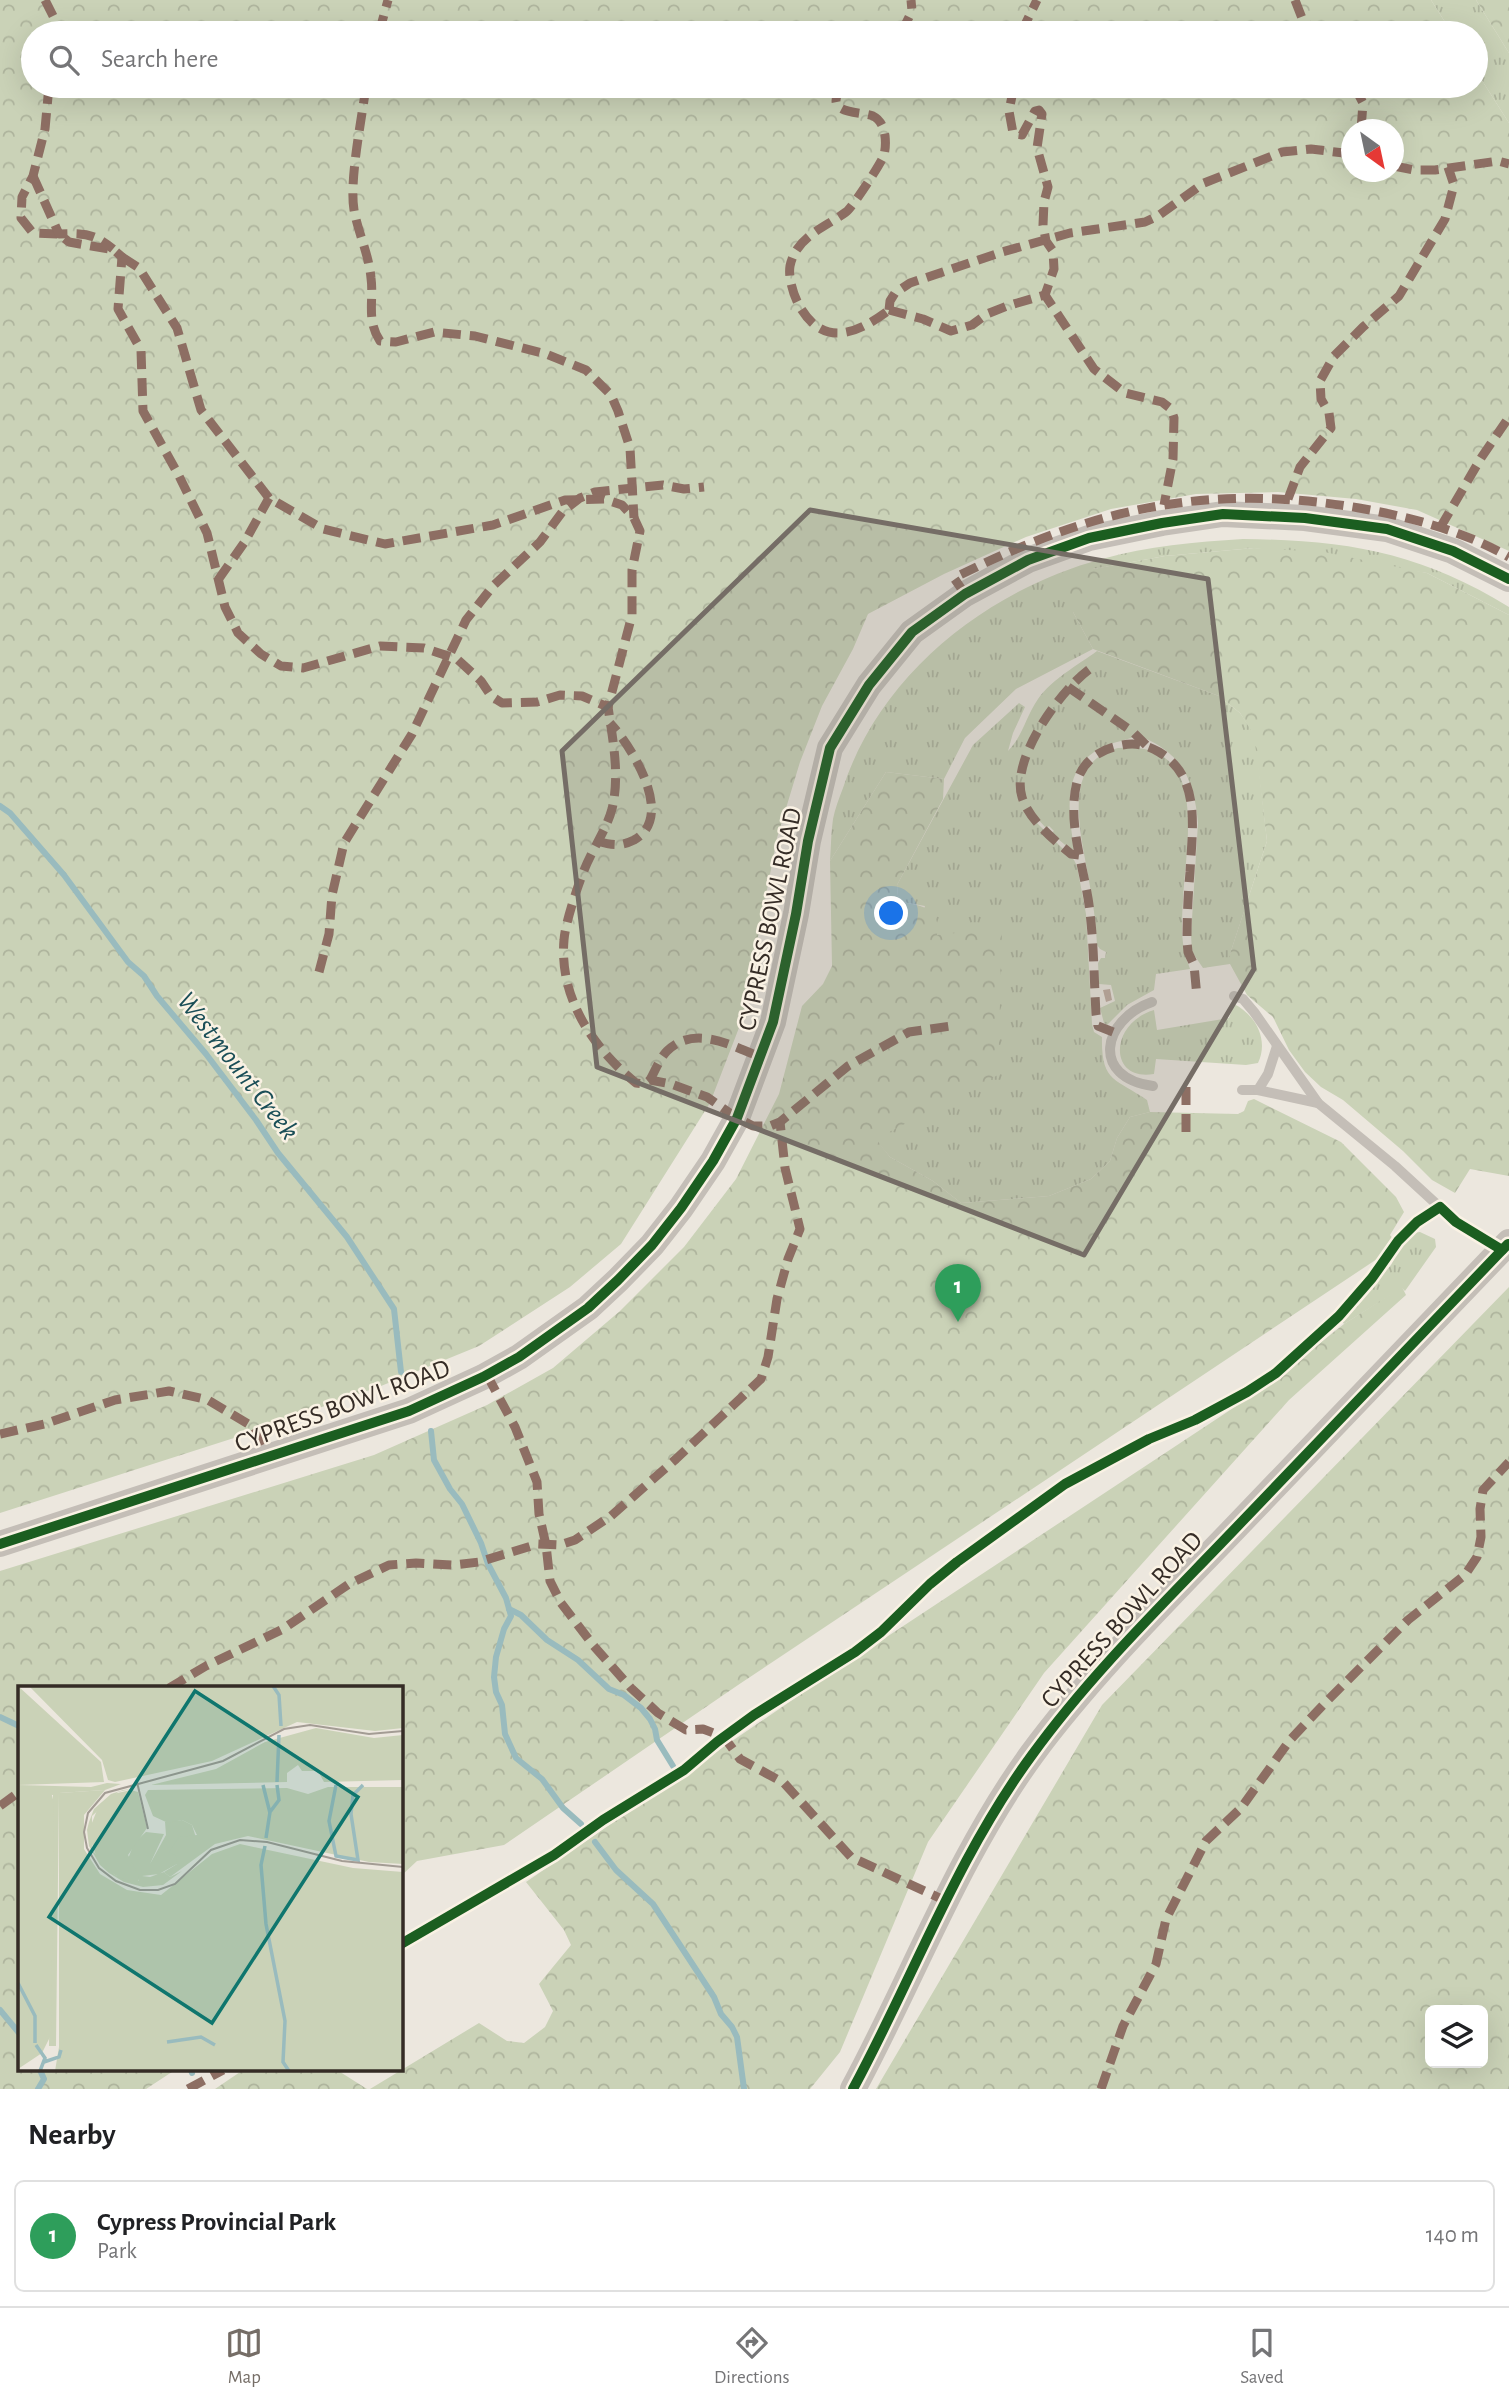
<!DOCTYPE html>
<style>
:root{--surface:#fff;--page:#f2f2f2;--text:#202124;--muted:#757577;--line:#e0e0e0;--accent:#756d66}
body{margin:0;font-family:"Alegreya Sans",sans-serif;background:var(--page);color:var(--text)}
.controls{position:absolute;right:21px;bottom:21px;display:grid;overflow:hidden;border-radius:10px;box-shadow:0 7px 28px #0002}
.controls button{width:63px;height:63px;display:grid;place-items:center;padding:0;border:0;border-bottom:2px solid var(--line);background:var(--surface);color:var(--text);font:35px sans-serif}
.compass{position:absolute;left:1341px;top:119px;width:63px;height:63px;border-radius:50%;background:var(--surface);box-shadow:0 7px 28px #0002;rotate:147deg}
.you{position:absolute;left:892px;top:914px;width:24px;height:24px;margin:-18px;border:5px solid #fff;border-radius:50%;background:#1a73e8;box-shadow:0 0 0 10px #1a73e833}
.badge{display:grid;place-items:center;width:46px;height:46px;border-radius:50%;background:var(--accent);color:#fff;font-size:23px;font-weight:700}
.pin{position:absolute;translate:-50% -58px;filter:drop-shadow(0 2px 4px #0008)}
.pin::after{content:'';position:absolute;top:37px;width:24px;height:21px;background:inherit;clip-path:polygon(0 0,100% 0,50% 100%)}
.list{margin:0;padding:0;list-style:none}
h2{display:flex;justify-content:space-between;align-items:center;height:91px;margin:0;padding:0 28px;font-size:30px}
h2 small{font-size:23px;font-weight:400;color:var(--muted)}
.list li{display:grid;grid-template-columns:46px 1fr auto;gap:21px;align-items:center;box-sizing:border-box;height:112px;margin:0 14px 14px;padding:0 14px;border:2px solid var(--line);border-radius:10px}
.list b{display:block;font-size:26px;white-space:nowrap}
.list p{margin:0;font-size:23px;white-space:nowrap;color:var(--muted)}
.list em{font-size:23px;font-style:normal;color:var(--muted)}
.icon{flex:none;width:38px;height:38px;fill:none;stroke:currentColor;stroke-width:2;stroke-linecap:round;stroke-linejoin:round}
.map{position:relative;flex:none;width:1509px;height:2089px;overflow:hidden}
.search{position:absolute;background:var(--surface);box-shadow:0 7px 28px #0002;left:21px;right:21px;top:21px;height:77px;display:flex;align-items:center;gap:18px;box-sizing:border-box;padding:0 24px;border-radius:38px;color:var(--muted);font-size:26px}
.sheet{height:217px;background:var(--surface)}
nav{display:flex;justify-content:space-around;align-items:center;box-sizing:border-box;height:98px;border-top:2px solid var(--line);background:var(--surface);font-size:19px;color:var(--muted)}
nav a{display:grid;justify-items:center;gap:4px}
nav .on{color:var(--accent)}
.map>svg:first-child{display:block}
.grass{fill:url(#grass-tufts)}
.forest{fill:url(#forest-crowns);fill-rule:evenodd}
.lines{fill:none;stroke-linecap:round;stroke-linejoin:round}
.stream{stroke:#99bbbe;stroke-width:6}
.building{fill:#c0ac9f}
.service{stroke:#c4beb7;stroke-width:10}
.tertiary{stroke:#c4beb7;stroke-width:26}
.quiet{stroke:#8d6e63;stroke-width:9;stroke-dasharray:18 9;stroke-linecap:butt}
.cycleway-casing{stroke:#faf2e4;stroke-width:15}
.cycleway{stroke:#1b5e20;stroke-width:10}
.marked{fill:#756d66;fill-opacity:0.2;stroke:#756d66;stroke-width:5;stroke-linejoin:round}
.labels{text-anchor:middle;stroke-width:5;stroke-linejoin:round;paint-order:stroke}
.street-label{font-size:26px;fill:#352c26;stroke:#faf2e4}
.water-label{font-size:28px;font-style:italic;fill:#1a4e57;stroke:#faf2e4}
.inset-river{fill:none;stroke:#99bbbe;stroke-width:3.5}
.inset-road{fill:none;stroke:#a39c94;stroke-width:2}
.view{fill:#0f766e;fill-opacity:0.15;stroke:#0f766e;stroke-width:3.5}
.inset-edge{fill:none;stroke:#352c26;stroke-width:3.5}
</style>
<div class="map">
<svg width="1509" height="2089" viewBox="0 0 1509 2089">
<defs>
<pattern id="grass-tufts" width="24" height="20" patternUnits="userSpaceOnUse" patternTransform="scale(1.75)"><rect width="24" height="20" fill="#cad2b7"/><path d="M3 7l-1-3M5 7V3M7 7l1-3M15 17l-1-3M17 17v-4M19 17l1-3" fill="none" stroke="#aeb49d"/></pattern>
<pattern id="forest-crowns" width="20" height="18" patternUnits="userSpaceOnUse" patternTransform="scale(1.75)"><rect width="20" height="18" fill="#cad2b7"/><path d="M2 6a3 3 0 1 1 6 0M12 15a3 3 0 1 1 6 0" fill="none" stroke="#aeb49d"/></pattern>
</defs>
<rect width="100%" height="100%" fill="#ece7de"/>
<g class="grass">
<path d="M1431,0H1476L1509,53V123L1476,71V33H1452Z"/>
<path d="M1243,539C1345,540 1420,552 1509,607V615L1427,573L1254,548L1165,556L1093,569L1073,612L1093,649L1016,689L965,738L944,779L886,772L830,861C831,847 831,832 833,819C835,809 839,798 843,788C880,674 987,590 1102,559C1148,546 1195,542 1243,539Z"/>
<path d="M1097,651L1219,696L1240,713L1255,735L1267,841L1230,954V964L1203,968L1192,952L1191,935L1198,823C1196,802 1192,779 1178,762C1171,753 1154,741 1143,738C1136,736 1128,739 1121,741C1098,746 1078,759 1072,784C1067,806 1071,827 1074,849L1071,850L1051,833L1054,831L1049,826L1046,828L1033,814L1030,816L1074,860L1077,866L1086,914L1092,1024L1094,1032L1102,1037C1101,1083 1116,1078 1147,1100L1150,1112L1130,1117L1117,1138L1110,1161L1091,1179L1049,1196L961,1203L933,1181L890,1157L860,1121L925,906L902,902L898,896L897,885L973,745L1019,703L1025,707L1013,733L1008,751C1023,736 1026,716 1038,699C1052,679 1078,665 1097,651Z"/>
<path d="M1118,748C1212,739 1185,845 1183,901C1182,916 1181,934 1184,949C1185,956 1188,962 1190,969L1156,974L1154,990L1127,1005L1107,1025L1104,1023L1100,1008L1115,1001L1111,985L1099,984L1098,963L1101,958H1105L1106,952L1100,949L1097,945C1096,923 1093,902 1089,881C1082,837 1059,763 1118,748Z"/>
<path d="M1234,1004C1256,1015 1269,1040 1258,1063L1246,1065L1156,1059L1154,1074C1109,1082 1108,1024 1154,1010L1157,1030L1229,1018Z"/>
<path d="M1420,1232L1435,1239L1436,1247L1405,1291L1402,1288L1344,1324L1342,1321L1391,1265L1404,1241L1412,1233Z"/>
</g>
<g class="forest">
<path d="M0,0H1431L1452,33H33V86H1476V71L1509,123V551L1417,510L1356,499L1278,492L1196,494L1111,509L1026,537L944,574L868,614L853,649L822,706L800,762L777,838L742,1020L710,1103L621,1244L570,1287L479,1346L381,1386L234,1438L0,1513ZM1352,130H1394V172H1352Z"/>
<path d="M1476,0H1509V53Z"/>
<path d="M1254,548L1324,552L1427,573L1509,615V1176L1470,1169L1455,1193L1432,1180L1403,1151L1343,1100L1321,1087L1305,1072L1289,1050L1273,1017L1247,995L1230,964V954L1267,841L1254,735L1240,713L1219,696L1093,649L1073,612L1066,585L1093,569L1165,556Z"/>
<path d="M886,772L944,779L943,799L897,885L898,896L902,902C923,906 941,908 937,935L1002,928L998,1075L876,1139L890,1157L933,1181L961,1203L1049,1196L1091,1179L1110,1161L1117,1138L1130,1117L1150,1112L1238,1114L1244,1111L1248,1101L1254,1099L1341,1142L1396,1197L1404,1212L1390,1235L1398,1245L741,1683L504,1845L417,1861L401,1876V1688H19V2070H175L146,2089H0V1571L374,1455L487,1405L553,1368L620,1311L684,1247L736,1179L779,1094L802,1006L823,984L832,966L830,861Z"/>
<path d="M1402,1287L1406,1295L1289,1400L1044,1673L928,1842L840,2052L810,2089H370L479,2023L507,2041L524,2043L545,2027L553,2011L539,1984L571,1945L564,1930L526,1882L826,1677L1262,1389L1344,1324Z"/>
<path d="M1509,1287V2089H876L1102,1705ZM1483,2010V2063H1430V2010Z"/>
<path d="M243,2070H337L367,2089H215Z"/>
</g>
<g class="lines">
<g class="stream">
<path d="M0,806L10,813L64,875L128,962L144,976L157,996L206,1054L256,1120L278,1153L347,1237L394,1309L401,1372"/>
<path d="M431,1431L434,1460L450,1489L462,1504L481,1543L488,1564L506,1598L511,1616L504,1629L496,1657L494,1677L496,1692L502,1705L505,1734L516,1758L542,1779L563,1808L581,1824"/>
<path d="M509,1609L521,1615L547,1640L578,1660L609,1689L624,1695L641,1708L650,1719L655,1729L657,1740L673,1766"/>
<path d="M0,1717L19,1726"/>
<path d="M595,1842L616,1870L653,1904L714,1997L721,2014L732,2027L737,2037L744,2089"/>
<path d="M0,2010L19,2033"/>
<path d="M191,2070L192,2073"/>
<path d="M38,2089L44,2079L40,2070"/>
</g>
</g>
<path class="building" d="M1110,989L1112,1000L1106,1002L1103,990Z"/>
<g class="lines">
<g class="service">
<path d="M1234,996L1243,999L1254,1012L1318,1103L1395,1166L1456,1222L1500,1249"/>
<path d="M1152,1002C1101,1020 1091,1078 1153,1086"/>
<path d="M1242,1090H1258L1318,1103"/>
<path d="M1258,1090L1268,1074L1277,1046"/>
</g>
<g class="tertiary">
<path d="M0,1544L409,1411L483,1377L519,1357L588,1308L618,1280L652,1245L681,1208L713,1161L737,1118L773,1022L796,914L808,841L830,748L869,685L912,632L965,594L1028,560L1089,538L1162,523L1223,514L1305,518L1387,529L1453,551L1509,579"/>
<path d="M853,2089C913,1978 957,1857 1032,1754C1092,1673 1165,1601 1235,1528C1326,1433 1417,1337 1509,1242"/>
</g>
<g class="quiet">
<path d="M45,0L54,18L53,33"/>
<path d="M1295,0L1302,18L1315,33"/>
<path d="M379,33L388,0"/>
<path d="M901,33L912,11L911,0"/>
<path d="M1021,33L1037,0"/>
<path d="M49,86L45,129L33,176L22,197L21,218L33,233L59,234L69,242L114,250L122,257L118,309L141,350L143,411L178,474L207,533L225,607L238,633L261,654L281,666L303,668L380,646L424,648L457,659L481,681L491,696L502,703L537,702L560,695L582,696L608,707C613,741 620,776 612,809C606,831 591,851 583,873C577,888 565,924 564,940C559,998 593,1048 636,1083L645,1084L650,1080L671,1084L707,1097L737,1118L753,1126H770L780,1122L848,1066L909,1032L951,1026"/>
<path d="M366,86C362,118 349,180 354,210C358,232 369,255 371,278C374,300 366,320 380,341L396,342L434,332L475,336L546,354L586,370L611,395L618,411L630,448L634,518"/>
<path d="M843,86C820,115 860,111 873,116C886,122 887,143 884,155C882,162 852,208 846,212C824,228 796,237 790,266C788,278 794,297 800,307C824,348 857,334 889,310"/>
<path d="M1014,86L1009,111L1013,133L1022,135L1035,111L1039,110L1042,114L1037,148L1048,187L1044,202L1043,225L1046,241L1053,251L1054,269L1045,295"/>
<path d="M1354,86L1363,103L1361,130"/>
<path d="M1394,166L1414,170H1435L1498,161L1509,164"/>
<path d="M33,176L59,234C83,233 94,233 113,249"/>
<path d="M122,257L139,268L177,328L201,410L269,498L323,529L385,544L493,525L565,500L604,499L622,505L634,518L640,531L632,570V615L608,707"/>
<path d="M889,310L890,301L895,293L910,283L1002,252L1070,233L1145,222L1158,216L1204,183L1282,152L1311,149L1352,154"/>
<path d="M889,310L923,319L951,331L972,325L987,314L1007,306L1045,295L1094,369L1125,393L1162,402L1171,409L1174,418L1173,459L1164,505"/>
<path d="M1288,499L1300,467L1331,428L1329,413L1321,399L1320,381L1334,356L1363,327L1399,296L1445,219L1454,185L1448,167"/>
<path d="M1440,528L1481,458L1509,417"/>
<path d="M218,580L244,543L269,498"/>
<path d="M965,594L954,578C1091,509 1206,482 1359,508C1410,517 1464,531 1509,557"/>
<path d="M1068,687L1133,732L1146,745"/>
<path d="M597,841C611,845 620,847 634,840C676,817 632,747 610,723"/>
<path d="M1079,855L1071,854C1053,839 1029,820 1022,797C1010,759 1061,689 1091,668"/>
<path d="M319,972L329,934L332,895L344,843L412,734L466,620L493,586L540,542L563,511L580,498L595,492L663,485L684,489L704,487"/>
<path d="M1113,1032L1098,1026L1096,1014C1094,980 1094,947 1090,913C1086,871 1066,825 1077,782C1082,762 1099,750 1118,746C1133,742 1145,744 1159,752C1202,777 1192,830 1190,872C1188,895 1187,918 1187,941L1188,952L1194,965L1197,997"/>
<path d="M650,1080C655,1071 660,1058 667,1051C695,1024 731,1046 761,1057"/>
<path d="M1186,1087V1139"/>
<path d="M487,1375L515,1427L537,1482L539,1514L546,1545L550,1581L561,1603L593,1645L631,1688L658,1713L686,1730L703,1729L724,1737L740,1759L784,1783L851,1857L946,1901"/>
<path d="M0,1434L44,1424L115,1400L169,1391L208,1400L255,1428L268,1458"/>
<path d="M169,1688L206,1666L283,1629L349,1584L389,1565L416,1563L453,1565L479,1562L538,1544L560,1545L575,1540L611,1516L676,1459L761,1379L768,1357L777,1299L788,1259L800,1229L785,1168L780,1122"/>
<path d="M0,1806L19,1792"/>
<path d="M188,2089L223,2070"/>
<path d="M1101,2089L1123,2026L1156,1964L1166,1919L1206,1841L1241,1808L1290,1740L1325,1703L1408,1620L1465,1575L1477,1557L1481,1537L1480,1509L1483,1490L1509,1462"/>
</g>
<g class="cycleway-casing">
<g id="cycleway">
<path d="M0,1544L409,1411L483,1377L519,1357L588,1308L618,1280L652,1245L681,1208L713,1161L737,1118L773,1022L796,914L808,841L830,748L869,685L912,632L965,594L1028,560L1089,538L1162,523L1223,514L1305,518L1387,529L1453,551L1509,579"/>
<path d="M401,1944L554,1855L603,1820L684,1770L717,1742L754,1715L855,1652L881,1632L930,1584L957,1562L1065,1484L1149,1439L1195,1420L1247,1392L1276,1373L1339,1316L1372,1278L1398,1241L1417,1222L1440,1207L1456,1222L1502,1250"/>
<path d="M853,2089C913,1978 957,1857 1032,1755C1090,1675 1162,1605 1231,1533C1323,1437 1415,1340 1508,1244"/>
</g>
</g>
<use href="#cycleway" class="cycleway"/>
</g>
<path class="marked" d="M810,510L1208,579L1254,969L1084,1255L597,1067L562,751Z"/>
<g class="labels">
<g class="street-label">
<text transform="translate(769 919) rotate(-78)" y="9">CYPRESS BOWL ROAD</text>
<text transform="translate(342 1405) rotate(-20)" y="9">CYPRESS BOWL ROAD</text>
<text transform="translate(1121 1619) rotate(-48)" y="9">CYPRESS BOWL ROAD</text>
</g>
<g class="water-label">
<text transform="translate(239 1065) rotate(52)" y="10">Westmount Creek</text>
</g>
</g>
<g transform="translate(18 1686)">
<rect width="385" height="385" fill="#ece7de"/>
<path d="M89,97L103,98L87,104L41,107L38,360H31L35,109L0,106V99L73,101ZM113,103L100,106L74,130V164L97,189L121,195L110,173L116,157L128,146L146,148L132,178L148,149L147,136L164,134L174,139L179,155L159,178L141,188L124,190L132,191L146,186L152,191L164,185L145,199L125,201L106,196L91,187L82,179L71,160L69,144L71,136L76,123L93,108L105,104Z" fill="#cad2b7"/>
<path d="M0,0L83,76L86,96L0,99ZM11,0H385V42L357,45L279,36L194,75L97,96L90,94L84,74ZM298,42L356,52L385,49V94L306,96L300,85H284L280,79L269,87V96L133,99L198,83L247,56ZM310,101H385V178L351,176L230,150L197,158L152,191L146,186L159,178L158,170L151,166L161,151L179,149L174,139L164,134L150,137L135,130L127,109L130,104L269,102L290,108ZM87,104L66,129V163L82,188L109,204L143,209L194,168L222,158L335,182L385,186V385H37L41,361V107ZM113,104L120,106L129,142L110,169L121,190L120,199L97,189L80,175L70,147L81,119L95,108ZM0,106H33L36,117L33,349L24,367L0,383Z" fill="#cad2b7"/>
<path class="inset-river" d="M255,0L261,9L263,40M259,96L261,49M245,99L252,127M318,99L311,135L318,170L340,174L333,128L335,109L345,99M248,152L252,126L261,114L259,99M247,160L243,179L248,238L267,335L265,376L271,385M0,297L17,330V357M149,356L183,351L197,359M18,359L27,372L22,385M26,376L41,371L43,364"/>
<path class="inset-road" d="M385,45L351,48L292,39L266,43L205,75L87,107L70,127L66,146L69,162L81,182L98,195L122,204H140L157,198L193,164L222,154L249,156L324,175L385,181M119,96L130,143"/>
<path class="view" d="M177,5L340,111L194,337L31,231Z"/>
<rect width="385" height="385" class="inset-edge"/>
</g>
</svg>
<div class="controls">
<button><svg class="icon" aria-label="layers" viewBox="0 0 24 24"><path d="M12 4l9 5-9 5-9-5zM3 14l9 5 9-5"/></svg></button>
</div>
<svg class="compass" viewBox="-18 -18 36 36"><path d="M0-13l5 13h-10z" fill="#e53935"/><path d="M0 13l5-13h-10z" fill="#757577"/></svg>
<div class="you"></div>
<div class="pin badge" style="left:958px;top:1322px;background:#2e9e5b">1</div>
<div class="search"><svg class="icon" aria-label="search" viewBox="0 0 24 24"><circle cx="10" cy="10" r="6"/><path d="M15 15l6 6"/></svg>Search here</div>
</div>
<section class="sheet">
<h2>Nearby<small></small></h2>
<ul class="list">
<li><span class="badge" style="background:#2e9e5b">1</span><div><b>Cypress Provincial Park</b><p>Park</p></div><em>140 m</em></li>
</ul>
</section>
<nav>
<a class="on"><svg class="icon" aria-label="map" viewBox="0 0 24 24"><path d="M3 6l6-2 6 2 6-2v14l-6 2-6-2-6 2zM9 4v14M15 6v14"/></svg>Map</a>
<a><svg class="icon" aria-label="directions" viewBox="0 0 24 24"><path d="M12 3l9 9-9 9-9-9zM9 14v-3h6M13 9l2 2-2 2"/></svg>Directions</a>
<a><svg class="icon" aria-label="saved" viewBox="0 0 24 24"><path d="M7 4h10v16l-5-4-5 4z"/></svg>Saved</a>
</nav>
